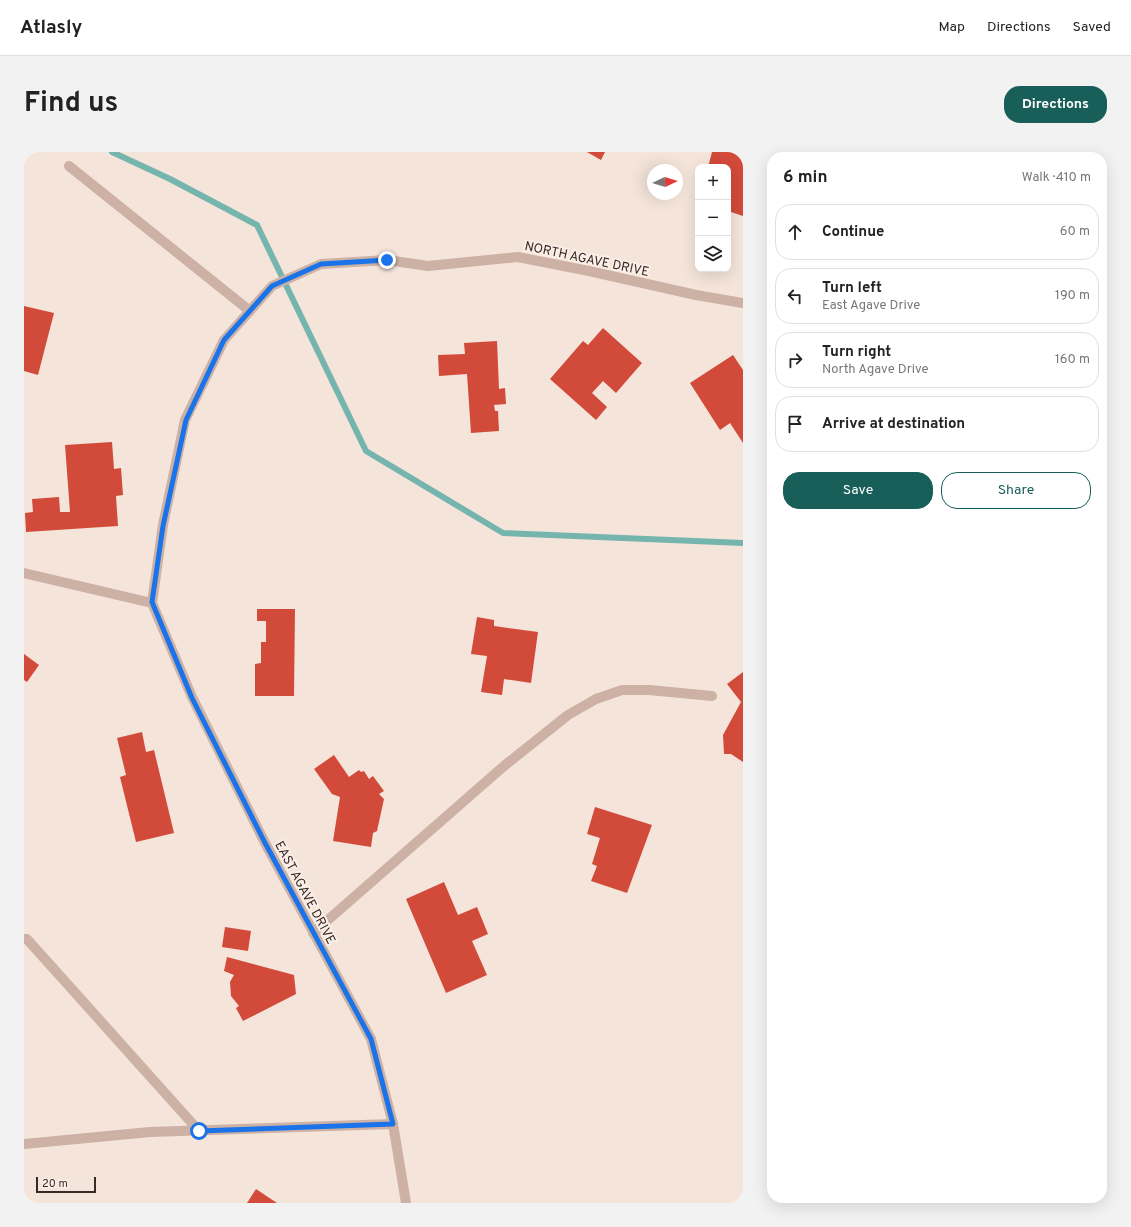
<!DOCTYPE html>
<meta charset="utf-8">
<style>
:root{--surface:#fff;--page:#f2f2f2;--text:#222;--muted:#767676;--line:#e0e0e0;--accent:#185e59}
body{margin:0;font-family:Overpass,sans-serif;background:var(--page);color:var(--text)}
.controls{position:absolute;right:12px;top:12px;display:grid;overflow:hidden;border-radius:8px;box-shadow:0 4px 16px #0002}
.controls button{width:36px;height:36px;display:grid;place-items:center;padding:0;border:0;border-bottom:1px solid var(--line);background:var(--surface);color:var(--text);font:20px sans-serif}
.compass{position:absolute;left:623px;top:12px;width:36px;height:36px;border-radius:50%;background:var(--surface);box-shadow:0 4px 16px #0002;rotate:86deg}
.scale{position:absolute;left:12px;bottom:10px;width:60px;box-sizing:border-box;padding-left:4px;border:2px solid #382a27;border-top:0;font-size:11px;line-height:14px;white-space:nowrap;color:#382a27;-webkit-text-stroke:3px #fbefe7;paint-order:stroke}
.stop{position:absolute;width:12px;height:12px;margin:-9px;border:3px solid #1a73e8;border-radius:50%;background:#fff}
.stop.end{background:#1a73e8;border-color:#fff;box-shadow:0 1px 4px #0008}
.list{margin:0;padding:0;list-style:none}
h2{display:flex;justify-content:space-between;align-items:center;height:52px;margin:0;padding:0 16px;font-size:17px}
h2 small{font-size:13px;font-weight:400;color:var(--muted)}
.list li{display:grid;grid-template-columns:26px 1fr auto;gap:12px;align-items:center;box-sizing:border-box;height:56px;margin:0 8px 8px;padding:0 8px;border:1px solid var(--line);border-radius:16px}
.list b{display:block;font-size:15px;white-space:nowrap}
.list p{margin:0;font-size:13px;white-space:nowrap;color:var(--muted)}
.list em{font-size:13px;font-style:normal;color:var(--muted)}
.actions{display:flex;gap:8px;padding:12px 16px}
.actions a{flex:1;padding:9px 0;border:1px solid var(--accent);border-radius:16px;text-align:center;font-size:14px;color:var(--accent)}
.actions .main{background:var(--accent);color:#fff}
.icon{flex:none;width:22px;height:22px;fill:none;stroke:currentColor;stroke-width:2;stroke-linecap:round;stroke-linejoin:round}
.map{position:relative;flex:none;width:719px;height:1051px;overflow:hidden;border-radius:16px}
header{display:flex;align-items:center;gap:24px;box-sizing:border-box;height:56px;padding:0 20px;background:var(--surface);border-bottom:1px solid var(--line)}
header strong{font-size:19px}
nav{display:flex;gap:22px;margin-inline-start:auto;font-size:14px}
.intro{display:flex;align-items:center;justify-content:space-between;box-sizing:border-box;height:96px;padding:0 24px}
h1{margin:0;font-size:28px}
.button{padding:10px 18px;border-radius:16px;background:var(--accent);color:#fff;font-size:14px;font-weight:700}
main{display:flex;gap:24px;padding:0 24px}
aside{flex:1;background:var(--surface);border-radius:16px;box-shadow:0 4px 16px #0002}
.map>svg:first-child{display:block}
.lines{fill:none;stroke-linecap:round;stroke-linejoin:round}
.stream{stroke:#76b4ae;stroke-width:6}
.building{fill:#d24a3a}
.lane{stroke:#cdb1a4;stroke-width:10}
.street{stroke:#cdb1a4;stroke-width:10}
.route{stroke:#1a73e8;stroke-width:5}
.labels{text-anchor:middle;stroke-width:4;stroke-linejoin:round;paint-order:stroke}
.street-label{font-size:13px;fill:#382a27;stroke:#fbefe7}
</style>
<header>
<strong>Atlasly</strong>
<nav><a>Map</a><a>Directions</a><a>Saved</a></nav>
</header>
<div class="intro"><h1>Find us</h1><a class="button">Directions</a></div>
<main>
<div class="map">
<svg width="719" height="1051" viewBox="0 0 719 1051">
<rect width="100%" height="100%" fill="#f4e4da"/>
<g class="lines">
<path class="stream" d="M88,0L146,27L233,73L342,299L479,381L719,391"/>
</g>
<g class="building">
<path d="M563,0H581L577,8Z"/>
<path d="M688,0H719V64L704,59V15H684Z"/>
<path d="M0,154L30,161L14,223L0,219Z"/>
<path d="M579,176L618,211L592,241L579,229L568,241L583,255L572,268L526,227L559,189L564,193Z"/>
<path d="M473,189L475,237L481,236L482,252L470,253L471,259H474L475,279L447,281L443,222L415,224L414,203L441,202L440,191Z"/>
<path d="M709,203L719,218V291L706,271L696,278L666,231Z"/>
<path d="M88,290L90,317L97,316L99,343L92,344L94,374L2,380L1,361L9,360L8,347L35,345L36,360H46L41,293Z"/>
<path d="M233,457H271L270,544H231V512L237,511V490H242V469H233Z"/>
<path d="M453,465L470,468V474L514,480L507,531L480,527L478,543L457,540L463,504L447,502Z"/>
<path d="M0,502L15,513L3,530L0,528Z"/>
<path d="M719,520V610L707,602H700L699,583L717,550L703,532Z"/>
<path d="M118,580L122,600L130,598L150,681L112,690L96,625L102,623L93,586Z"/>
<path d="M310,603L325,625L335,618L337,620L340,619L345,627L349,624L360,639L355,642L360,647L353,679L349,681L347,695L309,689L316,645L308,642L290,617Z"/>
<path d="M571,655L628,673L603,741L567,729L573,714L568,712L576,686L563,682Z"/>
<path d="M420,730L434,763L453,755L464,782L448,789L463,823L422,841L382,747Z"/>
<path d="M201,775L227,779L224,799L198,795Z"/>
<path d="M203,805L270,823L272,842L219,869L212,856L215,854L207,844L206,830L210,823L200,819Z"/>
<path d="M232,1037L253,1051H223Z"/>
</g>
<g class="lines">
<g class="lane">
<path d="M45,14L226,159"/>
<path d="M289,781L480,614L544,563L572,547L598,538H625L688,544"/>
<path d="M0,787H3L175,979"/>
</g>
<g class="street">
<path d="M0,421L128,451"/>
<path d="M128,451L139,373L161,268L200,188L248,134L297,112L363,108L404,114L494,105L565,119L672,143L719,151"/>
<path d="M128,451L168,545L240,689L347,887L369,972L382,1051"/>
<path d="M0,992L126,980L369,972"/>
</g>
</g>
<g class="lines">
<path class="route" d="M175,979L369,972L347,887L240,689L168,546L128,450L139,374L162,268L200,188L248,134L297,112L363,108"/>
</g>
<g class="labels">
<g class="street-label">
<text transform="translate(563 106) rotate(12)" y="5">NORTH AGAVE DRIVE</text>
<text transform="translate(282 740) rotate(62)" y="5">EAST AGAVE DRIVE</text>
</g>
</g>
</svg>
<div class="controls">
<button>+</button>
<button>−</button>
<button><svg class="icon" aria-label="layers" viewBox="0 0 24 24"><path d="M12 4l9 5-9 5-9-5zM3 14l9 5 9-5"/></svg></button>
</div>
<svg class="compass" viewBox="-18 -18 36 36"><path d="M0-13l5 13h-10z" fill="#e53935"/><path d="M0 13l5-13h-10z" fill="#767676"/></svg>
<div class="scale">20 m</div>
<div class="stop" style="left:175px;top:979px"></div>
<div class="stop end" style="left:363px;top:108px"></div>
</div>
<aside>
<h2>6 min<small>Walk · 410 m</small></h2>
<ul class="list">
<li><svg class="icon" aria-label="ahead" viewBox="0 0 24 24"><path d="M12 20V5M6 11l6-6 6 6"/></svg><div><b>Continue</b></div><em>60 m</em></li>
<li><svg class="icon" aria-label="left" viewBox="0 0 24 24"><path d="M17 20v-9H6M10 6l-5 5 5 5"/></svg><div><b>Turn left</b><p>East Agave Drive</p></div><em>190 m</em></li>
<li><svg class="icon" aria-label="right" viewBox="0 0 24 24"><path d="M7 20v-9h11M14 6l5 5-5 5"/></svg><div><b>Turn right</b><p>North Agave Drive</p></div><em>160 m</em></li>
<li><svg class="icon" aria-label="arrive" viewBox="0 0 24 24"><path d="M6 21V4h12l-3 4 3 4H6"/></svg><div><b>Arrive at destination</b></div></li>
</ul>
<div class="actions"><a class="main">Save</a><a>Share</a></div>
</aside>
</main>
